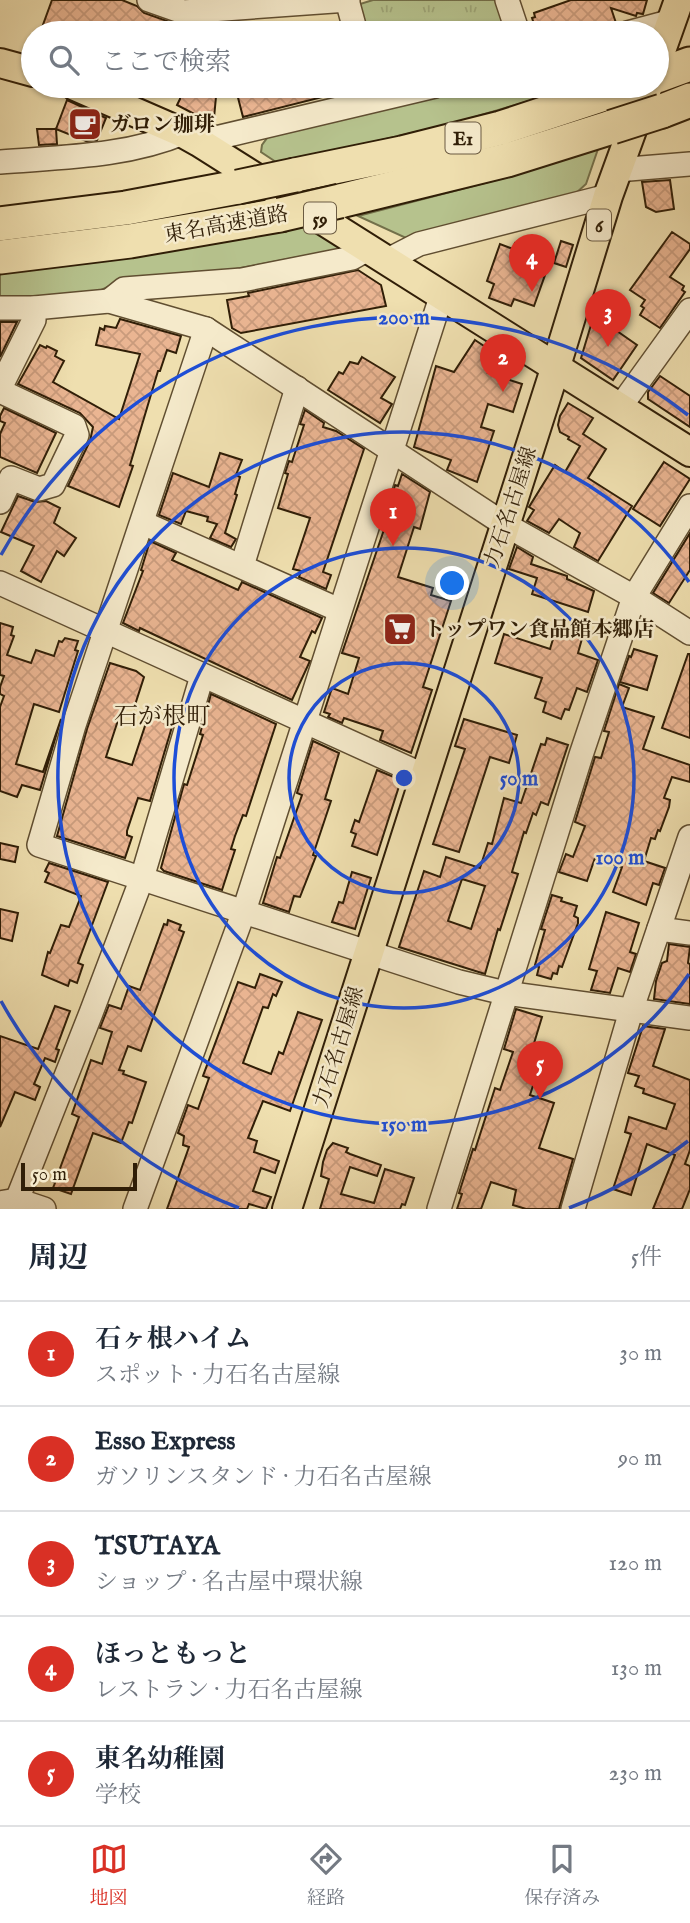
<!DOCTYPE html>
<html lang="ja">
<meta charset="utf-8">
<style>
:root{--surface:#fff;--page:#f2f2f3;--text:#1f2937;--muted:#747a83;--line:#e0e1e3;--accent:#d93025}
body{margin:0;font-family:"IM FELL English","Noto Serif JP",serif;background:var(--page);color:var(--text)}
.scale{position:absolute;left:21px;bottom:18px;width:116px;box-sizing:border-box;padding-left:7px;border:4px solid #301e07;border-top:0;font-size:19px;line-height:24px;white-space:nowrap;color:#301e07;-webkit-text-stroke:5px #f5eacb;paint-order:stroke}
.you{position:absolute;left:453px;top:584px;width:24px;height:24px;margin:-18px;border:5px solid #fff;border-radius:50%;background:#1a73e8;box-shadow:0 0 0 10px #1a73e833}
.badge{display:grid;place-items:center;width:46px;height:46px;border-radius:50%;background:var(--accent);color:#fff;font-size:23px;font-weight:700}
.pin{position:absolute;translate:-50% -58px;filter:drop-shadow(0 2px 4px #0008)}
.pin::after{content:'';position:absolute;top:37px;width:24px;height:21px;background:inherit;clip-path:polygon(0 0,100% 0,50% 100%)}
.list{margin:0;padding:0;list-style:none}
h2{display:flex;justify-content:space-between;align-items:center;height:91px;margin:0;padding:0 28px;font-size:30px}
h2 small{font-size:23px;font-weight:400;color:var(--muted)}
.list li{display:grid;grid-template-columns:46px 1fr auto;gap:21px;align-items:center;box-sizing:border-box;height:105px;padding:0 28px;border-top:2px solid var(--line)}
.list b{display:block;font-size:26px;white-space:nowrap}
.list p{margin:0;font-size:23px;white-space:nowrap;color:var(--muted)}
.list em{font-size:23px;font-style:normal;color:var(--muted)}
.icon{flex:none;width:38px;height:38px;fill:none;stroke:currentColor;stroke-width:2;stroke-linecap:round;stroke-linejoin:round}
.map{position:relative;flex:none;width:690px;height:1209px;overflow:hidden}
.search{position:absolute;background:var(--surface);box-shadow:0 2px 5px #0004;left:21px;right:21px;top:21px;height:77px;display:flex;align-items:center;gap:18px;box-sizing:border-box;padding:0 24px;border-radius:38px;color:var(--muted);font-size:26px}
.sheet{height:616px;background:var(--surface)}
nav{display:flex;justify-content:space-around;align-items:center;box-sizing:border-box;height:98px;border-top:2px solid var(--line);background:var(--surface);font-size:19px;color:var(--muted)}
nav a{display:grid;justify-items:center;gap:4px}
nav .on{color:var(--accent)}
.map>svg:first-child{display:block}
.green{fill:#b6c28d;stroke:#73704a;stroke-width:2}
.park{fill:url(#park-tufts);stroke:#73704a;stroke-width:2}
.building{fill:url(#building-cross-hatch);stroke:#301e07;stroke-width:2;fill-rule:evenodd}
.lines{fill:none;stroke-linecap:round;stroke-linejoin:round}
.minor-casing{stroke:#604e31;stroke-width:26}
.major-casing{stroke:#301e07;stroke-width:32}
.highway-casing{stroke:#301e07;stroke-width:37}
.minor{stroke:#f5eacb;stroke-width:23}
.major{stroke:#efdfaf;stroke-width:28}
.highway{stroke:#efdfaf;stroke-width:33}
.highway-bridge-casing{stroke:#301e07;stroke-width:37;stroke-linecap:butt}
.highway-bridge{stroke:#efdfaf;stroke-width:33}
.ring{fill:none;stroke:#1d4ed8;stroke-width:3.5}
.labels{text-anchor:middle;stroke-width:5;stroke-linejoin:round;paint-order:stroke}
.shield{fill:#f5eacb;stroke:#6b5b42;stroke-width:2}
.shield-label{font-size:19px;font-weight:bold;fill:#301e07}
.poi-label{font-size:21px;font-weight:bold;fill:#301e07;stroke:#f5eacb;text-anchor:start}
.street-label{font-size:21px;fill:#301e07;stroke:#f5eacb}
.quarter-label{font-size:24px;fill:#301e07;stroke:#f5eacb}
.centre{fill:#1d4ed8;stroke:#f5eacb;stroke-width:3.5}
.ring-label{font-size:21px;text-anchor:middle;font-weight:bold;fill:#1d4ed8;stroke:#f5eacb;stroke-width:5;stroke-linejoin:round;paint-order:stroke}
</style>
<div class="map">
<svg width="690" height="1209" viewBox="0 0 690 1209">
<defs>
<pattern id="park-tufts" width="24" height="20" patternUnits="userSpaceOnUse" patternTransform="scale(1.75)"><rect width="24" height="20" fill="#b6c28d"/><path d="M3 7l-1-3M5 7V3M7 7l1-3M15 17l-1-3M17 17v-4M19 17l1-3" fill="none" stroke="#9da678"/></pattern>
<pattern id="building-cross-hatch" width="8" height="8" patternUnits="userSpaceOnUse" patternTransform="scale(1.75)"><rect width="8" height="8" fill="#eab592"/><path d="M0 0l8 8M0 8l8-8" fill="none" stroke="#c99b7c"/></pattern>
</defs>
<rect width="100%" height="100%" fill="#efdfaf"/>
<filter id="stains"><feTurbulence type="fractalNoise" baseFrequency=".00286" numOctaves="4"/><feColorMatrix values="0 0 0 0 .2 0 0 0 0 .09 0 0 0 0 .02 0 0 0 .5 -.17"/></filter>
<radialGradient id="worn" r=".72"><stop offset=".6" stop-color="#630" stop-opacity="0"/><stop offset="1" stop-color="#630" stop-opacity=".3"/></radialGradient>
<g class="green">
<path d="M464,86H580L454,123L279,164L261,152L262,145L273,130L373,104Z"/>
<path d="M598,149L586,184L575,194L406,238L358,216L512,176Z"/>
<path d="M311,226L346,248L230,270L124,279L93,294L0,298V266L44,263Z"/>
</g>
<path class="park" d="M373,0H498L506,33H363L357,10L360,4Z"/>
<g class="building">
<path d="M52,0H122L137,6L144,13L170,22L165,33H128L109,25L106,33H40Z"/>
<path d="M571,0H647L643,14L637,13L636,16L611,8L616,23L585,33H537L532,18L535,17L534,13Z"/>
<path d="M180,86H217L214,118L200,117L177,105L180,99Z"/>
<path d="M235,86H354L355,91L338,95V93L243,117Z"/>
<path d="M67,100L106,118L97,140L86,141L56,129L57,144L39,145L37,129H56Z"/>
<path d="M670,180L674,209L656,212L646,207L642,182Z"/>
<path d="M672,232L690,244V249L670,277L684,286L682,290L685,292L660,328L640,315L644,308L641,306L645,300L630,290Z"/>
<path d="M561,241L573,245L566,267L554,263Z"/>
<path d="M515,243L528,247L526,252L550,261L534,306L514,299L511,306L489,298L494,284L487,281L500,244L513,249Z"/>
<path d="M358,270L381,285L386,306L241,333L232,328L227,300L249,296L248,293Z"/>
<path d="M594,315L637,345L613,380L581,358Z"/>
<path d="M120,319L181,336L176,353L167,350L160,371H158L130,465L133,466L119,507L68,486L90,441L93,427L80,413L18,384L40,345L46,348L47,346L57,351L55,356L64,361L53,382L119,419L140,354L96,345L100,328L104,330L105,326L116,328Z"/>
<path d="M0,322H17L0,357Z"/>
<path d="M475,340L499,356L488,373L522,384L513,412L488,404L481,427L494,431L477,482L447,470L451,460L414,447L436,366L454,372Z"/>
<path d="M362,357L395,377L381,398L392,404L380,423L328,390L339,372L343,374L350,362L358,364Z"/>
<path d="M660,376L690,396V427L648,399V392Z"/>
<path d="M568,403L593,418L583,434L606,449L588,478L632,506L598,561L574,547L580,533L559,519L549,533L527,521L534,510L529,507L555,465L565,472L580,446L568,439L569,437L560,432L558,425L560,416Z"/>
<path d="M4,408L56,433L37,473L0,457V434L5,423L0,421V416Z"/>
<path d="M305,410L324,423L323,427L336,431L364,449L323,572L331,575L326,589L299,577L301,571L293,569L310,518L278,508L288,474L285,473L289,461L292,462L304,425L300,424Z"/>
<path d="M220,453L242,460L236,475L240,477L235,494L237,495L225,533L236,539L231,547L210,538L217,524L207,521L208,517L186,511L181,524L159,515L173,473L209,487Z"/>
<path d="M664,462L690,479L660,526L633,509Z"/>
<path d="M402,474L430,492L420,529L414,527L398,577L433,588L431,595L451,601L423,687L432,690L411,753L380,740L383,731L344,718L342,723L328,717L330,714L324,712L332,688L348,694L359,658L342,653L391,509L388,508L395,485L398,486Z"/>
<path d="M18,496L35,502L46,501L60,508L54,523L76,538L64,556L57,551L41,582L21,571L34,546L1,532Z"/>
<path d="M690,533V570L669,603L653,593Z"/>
<path d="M150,541L176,553L172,560L238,590L242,582L322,618L315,633L312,631L300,657L310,661L292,700L140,628L139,631L123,623L143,571L141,570L142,567Z"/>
<path d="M517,547L533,557L531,564L567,576V579L594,591L588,612L532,594L537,578L509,569Z"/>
<path d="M0,623L13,627L11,635L14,636L7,655L31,663L36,650L54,656L59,641L62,642L65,638L78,641L75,650L78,651L59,712L34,704L16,764L43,772L61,719L40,790L22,785L17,797L0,791V707L4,696L0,694V687L4,676L0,675Z"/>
<path d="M557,626L583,635L578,653L598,660L587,692L577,688L569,710L565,709L561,719L543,712L546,702L535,698L542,678L495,663L504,634L550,649Z"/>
<path d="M634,649L657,656L647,690L620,682L629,656L631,657Z"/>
<path d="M688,654H690V738L662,728Z"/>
<path d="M110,663L136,671L144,677L134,708L123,705L106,757L132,765L149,714L174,720L150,801L138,798L127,831V835L132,837L125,858L57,836L87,729Z"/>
<path d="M619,684L629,688L622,707L654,717L643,749L690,765V782L672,777L664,798L670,800L669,807L660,831L658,830L655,839L651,838L644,861L665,868L659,885L653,883L646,905L613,892L622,867L595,858L587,881L559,872L566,854L573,857L585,826L575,822L595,757L601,758L609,732L604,731Z"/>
<path d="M211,694L276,724L246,816L243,815L235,836L231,849L235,850L222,890L164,871L161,868L184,784L187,785L203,735L200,734Z"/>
<path d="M464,719L517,735L509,763L490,757L459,852L433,844L465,749L455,746Z"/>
<path d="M547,738L568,745L548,805L541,802L536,815L533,813L526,833L524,832L512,872L518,874L500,930L498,929L485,974L399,947L424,871L440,877L446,857L480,868L488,843L492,844L504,798L521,803L541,744L545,745ZM462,879L485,886L471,929L448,921Z"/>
<path d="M313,741L339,753L325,799L331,801L313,855L316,856L300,897L294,896L289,912L263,903L277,857L280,858L302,795L297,793Z"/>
<path d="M377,770L401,780L377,855L352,846L356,834L351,832L355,820L359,822Z"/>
<path d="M0,843L18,847L15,862L0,859Z"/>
<path d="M49,863L108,882L78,963L83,965L77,983L70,980L68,986L42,975L48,952L50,953L61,925L69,927L81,896L45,882L49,873L45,871Z"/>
<path d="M352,872L371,878L355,929L332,922L339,902L343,903Z"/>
<path d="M552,895L562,898L561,901L577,906L574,916L578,918V923L562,967L559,966L557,974L553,973L551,979L537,975L539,967L535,965L545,930L541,929Z"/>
<path d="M0,909L18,913L12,941L0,938Z"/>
<path d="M606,912L639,923L630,952L636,954L630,972L618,968L610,993L591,990L597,971L589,969Z"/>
<path d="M168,920L181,925L179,930L184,932L141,1051L128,1046L119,1070L124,1071L123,1074L146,1082L132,1123L129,1122L121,1143L93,1133L71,1194L53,1188L55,1183L52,1181L56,1170L59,1171L79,1117L72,1114L91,1060L102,1064L112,1032L100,1028L109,1005L121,1009L129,986L140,990L164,924L167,925Z"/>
<path d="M669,944L690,947L688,963L690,964V1004L654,999L656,981L662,963L667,961Z"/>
<path d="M260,974L282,982L276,996L273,994L268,1008L263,1007L243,1063L271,1074L279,1052L283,1054L298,1012L322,1020L290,1111L263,1101L248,1138L257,1141L254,1152L279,1161L275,1173L261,1168L253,1191L271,1197L266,1209L249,1204L247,1209H167L189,1147L183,1145L184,1136L178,1133L188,1105L198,1109L209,1078L203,1076L238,982L255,988Z"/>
<path d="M55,1006L70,1011L56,1049L59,1050L55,1062L45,1058L34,1084L40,1087L35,1100L15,1092L0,1127V1036L38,1049Z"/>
<path d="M516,1009L542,1017L532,1050L543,1054L530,1095L554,1103L539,1148L573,1159L559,1209H526L513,1205L516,1190L491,1182L481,1209H457L462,1194L459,1193L473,1149L475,1150L495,1088L500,1090L513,1052L504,1049Z"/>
<path d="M643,1026L665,1029L653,1066L690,1080V1150L685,1164L690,1166V1189L682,1209H653L675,1155L647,1144L631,1195L613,1189L631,1134L625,1132L629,1117L666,1129L675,1104L643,1093L644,1089L635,1086L639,1076L628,1073Z"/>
<path d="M333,1143L348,1148L346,1152L350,1154L381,1165L377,1176L350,1167L341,1194L374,1203L385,1169L414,1178L405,1205L402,1204L400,1209H320L329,1179L321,1176L323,1162L327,1150Z"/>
</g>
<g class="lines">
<g class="minor-casing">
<g id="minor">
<path d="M149,0L183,12L348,0"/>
<path d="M347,0L356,33"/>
<path d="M507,0L518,33"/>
<path d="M627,33L672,21"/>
<path d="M199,142L435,86"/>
<path d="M0,162C61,157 126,157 183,133"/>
<path d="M617,170L690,164"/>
<path d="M386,261L419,244L608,196"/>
<path d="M109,301L124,289L242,280L352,258L368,249"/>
<path d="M0,308H34L109,301L206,329L504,524L634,597L690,633"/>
<path d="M206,329L74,725L39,845L459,982L505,993L690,1018"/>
<path d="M0,388L34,320V308"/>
<path d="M0,391L74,426L77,435L53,485L39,489L11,478L0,502"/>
<path d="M620,407L690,310"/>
<path d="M143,523L339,610"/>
<path d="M242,566L297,388"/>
<path d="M0,583L425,776"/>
<path d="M659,929L690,933"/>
<path d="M17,1200L91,1013L142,878L202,676"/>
<path d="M0,1203L17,1200L44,1209"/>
<path d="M135,1209L244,911L441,297"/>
<path d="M439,1209L581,755L634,597L690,506"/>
<path d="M573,1209L631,1011L690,837"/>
</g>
</g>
<g class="major-casing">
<g id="major">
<path d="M657,62L679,0"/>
<path d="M0,63L33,72"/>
<path d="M75,86L183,133L199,142L690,452"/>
<path d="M287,1209L556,366L608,196L648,86"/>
</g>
</g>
<g class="highway-casing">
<g id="highway">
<path d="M657,76L690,64"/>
<path d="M662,111L690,100"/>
<path d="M295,175L402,153L501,128L628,86"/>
<path d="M340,201L507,160L612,127"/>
<path d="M0,224L126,208L238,187"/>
<path d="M0,257L130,241L280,215"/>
</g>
</g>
<use href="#minor" class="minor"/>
<use href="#major" class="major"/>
<use href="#highway" class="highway"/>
<g class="highway-bridge-casing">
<g id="highway-bridge">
<path d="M612,127L662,111"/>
<path d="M238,187L295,175"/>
<path d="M280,215L340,201"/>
</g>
</g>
<use href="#highway-bridge" class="highway-bridge"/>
</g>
<g class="ring">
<circle cx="404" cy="778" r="115"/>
<circle cx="404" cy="778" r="230"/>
<path d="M689 974A346 346 0 1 1 689 582"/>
<path d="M688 1141A461 461 0 0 1 569 1208M239 1208A461 461 0 0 1 1 1001M1 555A461 461 0 0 1 688 415"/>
</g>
<defs>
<g id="cafe-square" transform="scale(1.75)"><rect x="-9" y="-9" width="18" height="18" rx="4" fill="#8f2418" stroke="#f5eacb"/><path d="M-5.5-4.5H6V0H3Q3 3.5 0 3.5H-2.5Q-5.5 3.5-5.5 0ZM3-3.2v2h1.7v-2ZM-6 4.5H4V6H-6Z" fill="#fff"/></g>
<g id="supermarket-square" transform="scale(1.75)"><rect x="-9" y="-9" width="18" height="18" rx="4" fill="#8f2418" stroke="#f5eacb"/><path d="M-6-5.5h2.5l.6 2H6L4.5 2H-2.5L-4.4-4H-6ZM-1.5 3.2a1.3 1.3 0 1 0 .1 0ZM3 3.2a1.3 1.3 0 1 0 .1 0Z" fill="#fff"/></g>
</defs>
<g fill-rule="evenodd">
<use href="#cafe-square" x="85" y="124"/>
<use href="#supermarket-square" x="400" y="629"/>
</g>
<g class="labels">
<g class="shield">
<rect x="445.5" y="122.5" width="35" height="31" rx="5"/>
<rect x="304" y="202.5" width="32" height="31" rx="5"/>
<rect x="587" y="209.5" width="24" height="31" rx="5"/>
</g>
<g class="shield-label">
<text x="463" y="145">E1</text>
<text x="320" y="225">59</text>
<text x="599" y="232">6</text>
</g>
<g class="poi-label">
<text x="110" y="131">ガロン珈琲</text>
<text x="424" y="636">トップワン食品館本郷店</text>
</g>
<g class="street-label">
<text transform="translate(226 224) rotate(-10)" y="7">東名高速道路</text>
<text transform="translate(510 507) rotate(-72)" y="7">力石名古屋線</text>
<text transform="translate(338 1047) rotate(-73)" y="7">力石名古屋線</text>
</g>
<g class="quarter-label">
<text x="162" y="724">石が根町</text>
</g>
</g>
<circle cx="404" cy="778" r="10" class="centre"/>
<g class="ring-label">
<text x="404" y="324">200 m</text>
<text x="519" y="785">50 m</text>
<text x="620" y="864">100 m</text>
<text x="404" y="1131">150 m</text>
</g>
<rect width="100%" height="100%" filter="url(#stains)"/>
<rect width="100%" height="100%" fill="url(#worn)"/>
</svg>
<div class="scale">50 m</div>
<div class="you"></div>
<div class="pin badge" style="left:393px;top:546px">1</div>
<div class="pin badge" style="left:503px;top:392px">2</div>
<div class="pin badge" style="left:608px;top:347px">3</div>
<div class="pin badge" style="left:532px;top:292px">4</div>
<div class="pin badge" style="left:540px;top:1099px">5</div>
<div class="search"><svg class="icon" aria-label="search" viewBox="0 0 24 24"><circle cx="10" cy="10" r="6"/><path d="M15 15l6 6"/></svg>ここで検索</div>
</div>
<section class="sheet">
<h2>周辺<small>5件</small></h2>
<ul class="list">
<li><span class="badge">1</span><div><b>石ヶ根ハイム</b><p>スポット · 力石名古屋線</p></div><em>30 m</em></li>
<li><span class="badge">2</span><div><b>Esso Express</b><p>ガソリンスタンド · 力石名古屋線</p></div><em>90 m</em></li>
<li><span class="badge">3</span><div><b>TSUTAYA</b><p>ショップ · 名古屋中環状線</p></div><em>120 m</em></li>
<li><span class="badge">4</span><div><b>ほっともっと</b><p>レストラン · 力石名古屋線</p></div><em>130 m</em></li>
<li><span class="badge">5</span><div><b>東名幼稚園</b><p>学校</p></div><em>230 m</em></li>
</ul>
</section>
<nav>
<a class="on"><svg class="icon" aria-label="map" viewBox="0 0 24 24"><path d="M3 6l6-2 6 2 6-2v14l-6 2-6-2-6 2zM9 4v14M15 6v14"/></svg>地図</a>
<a><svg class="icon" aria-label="directions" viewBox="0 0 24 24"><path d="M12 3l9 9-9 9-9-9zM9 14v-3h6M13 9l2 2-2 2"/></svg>経路</a>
<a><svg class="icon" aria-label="saved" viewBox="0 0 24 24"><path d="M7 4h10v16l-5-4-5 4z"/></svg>保存済み</a>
</nav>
